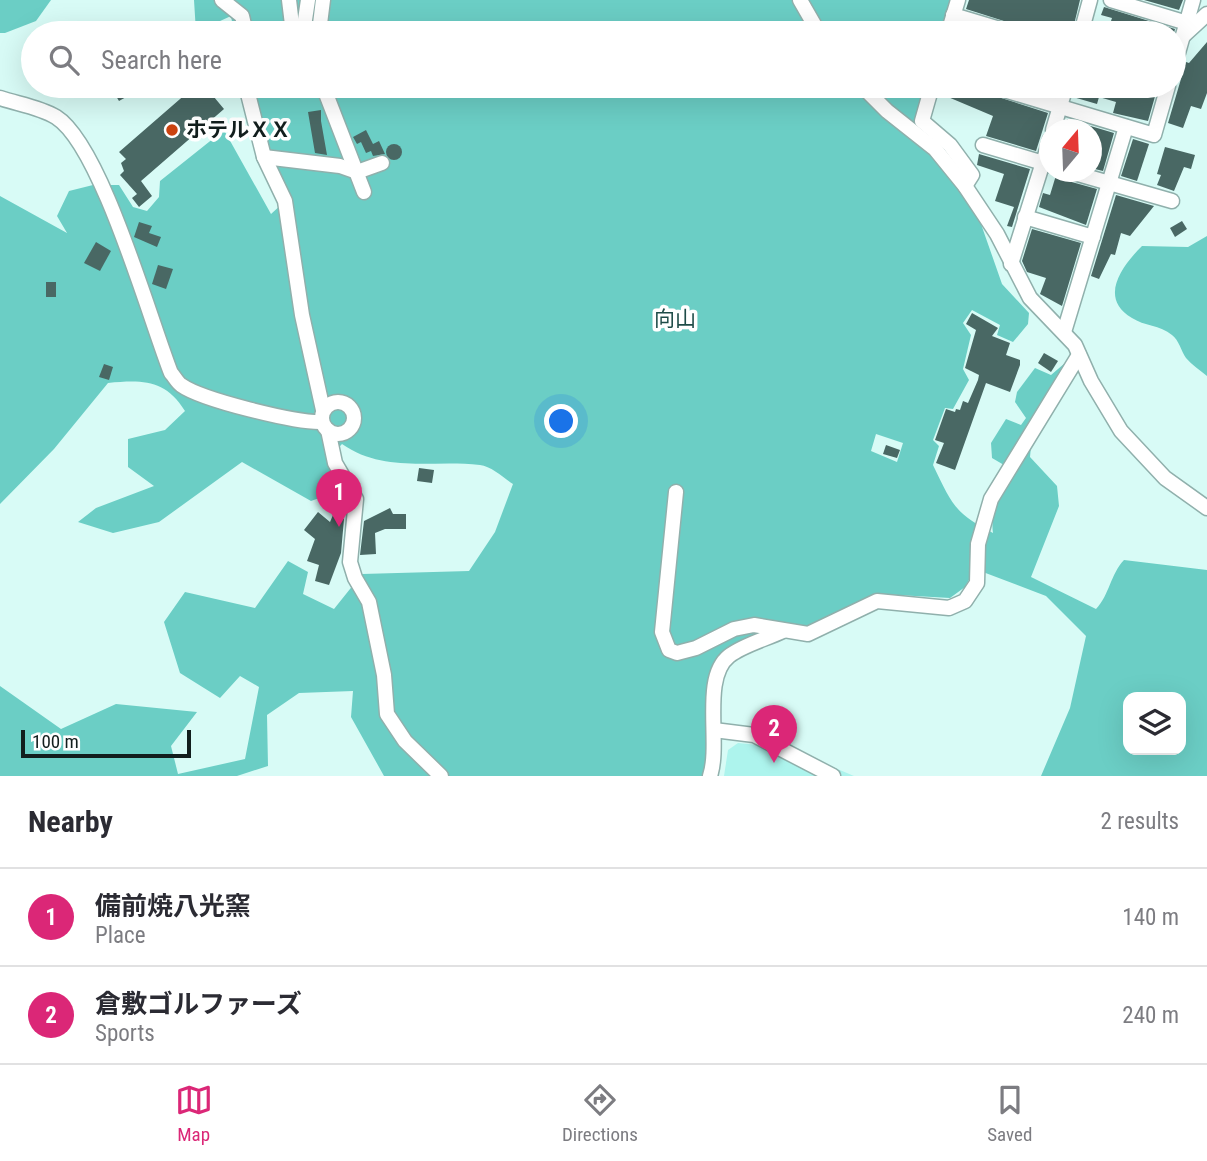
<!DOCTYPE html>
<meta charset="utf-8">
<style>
:root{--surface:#fff;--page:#f2f2f3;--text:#2b2b33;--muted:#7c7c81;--line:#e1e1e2;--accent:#db2777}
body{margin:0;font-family:"Roboto Condensed","Noto Sans JP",sans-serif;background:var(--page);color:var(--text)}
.controls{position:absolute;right:21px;bottom:21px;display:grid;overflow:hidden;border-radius:14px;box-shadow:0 7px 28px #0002}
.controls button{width:63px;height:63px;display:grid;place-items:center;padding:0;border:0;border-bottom:2px solid var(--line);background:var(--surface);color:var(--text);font:35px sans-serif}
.compass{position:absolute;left:1039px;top:119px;width:63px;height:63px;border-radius:50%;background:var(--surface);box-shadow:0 7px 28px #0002;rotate:19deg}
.scale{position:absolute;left:21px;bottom:18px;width:170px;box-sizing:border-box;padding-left:7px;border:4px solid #121e1d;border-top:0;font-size:19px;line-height:24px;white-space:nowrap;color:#121e1d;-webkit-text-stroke:5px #fff;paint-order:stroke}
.you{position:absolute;left:562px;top:422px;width:24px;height:24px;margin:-18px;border:5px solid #fff;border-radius:50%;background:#1a73e8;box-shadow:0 0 0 10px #1a73e833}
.badge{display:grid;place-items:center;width:46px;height:46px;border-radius:50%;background:var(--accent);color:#fff;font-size:23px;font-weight:700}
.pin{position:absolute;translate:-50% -58px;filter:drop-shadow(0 2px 4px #0008)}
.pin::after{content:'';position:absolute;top:37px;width:24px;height:21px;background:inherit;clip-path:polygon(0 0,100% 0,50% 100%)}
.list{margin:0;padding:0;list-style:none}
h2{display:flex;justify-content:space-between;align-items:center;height:91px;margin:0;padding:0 28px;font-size:30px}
h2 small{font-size:23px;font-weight:400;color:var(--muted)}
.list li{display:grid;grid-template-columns:46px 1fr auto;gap:21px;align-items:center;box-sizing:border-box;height:98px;padding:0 28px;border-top:2px solid var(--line)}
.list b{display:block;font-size:26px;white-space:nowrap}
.list p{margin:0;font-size:23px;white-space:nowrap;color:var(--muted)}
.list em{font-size:23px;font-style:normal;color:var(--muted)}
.icon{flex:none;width:38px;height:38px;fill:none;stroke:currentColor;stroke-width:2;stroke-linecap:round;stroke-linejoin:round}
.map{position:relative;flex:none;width:1207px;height:776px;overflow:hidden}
.search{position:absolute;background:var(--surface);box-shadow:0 7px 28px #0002;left:21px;right:21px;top:21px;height:77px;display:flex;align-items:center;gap:18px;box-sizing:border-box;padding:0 24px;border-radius:38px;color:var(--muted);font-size:26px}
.sheet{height:287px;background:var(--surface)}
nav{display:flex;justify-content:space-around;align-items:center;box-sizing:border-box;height:98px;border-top:2px solid var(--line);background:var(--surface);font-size:19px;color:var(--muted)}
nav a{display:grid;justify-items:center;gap:4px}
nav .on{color:var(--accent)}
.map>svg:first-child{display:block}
.green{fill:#adf4ed}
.forest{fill:#6bcec5;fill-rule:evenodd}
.building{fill:#496864}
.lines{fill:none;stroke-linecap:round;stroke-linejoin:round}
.minor-casing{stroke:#90b0ac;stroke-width:17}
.minor{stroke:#fff;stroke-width:14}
.poi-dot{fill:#cb4310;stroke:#fff;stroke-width:2.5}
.labels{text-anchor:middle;stroke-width:7;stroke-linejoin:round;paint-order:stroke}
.poi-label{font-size:21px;font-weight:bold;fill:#121e1d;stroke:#fff;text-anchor:start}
.park-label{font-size:21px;fill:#1f4c48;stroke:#fff}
</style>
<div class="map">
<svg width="1207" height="776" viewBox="0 0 1207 776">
<rect width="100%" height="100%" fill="#d8fbf6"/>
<path class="green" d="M738,743L788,748L854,776H724L728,750Z"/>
<g class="forest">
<path d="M0,0H51L36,21L5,33H0Z"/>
<path d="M194,0H954L945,33H234L231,16L196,32Z"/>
<path d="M241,86H929L915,135L974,204L1002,284L1029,313L1028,324L1013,342L997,335L1000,325L972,310L963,323L971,335L963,369L969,380L953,409L945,408L933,440L939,446L933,465C952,504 954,513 993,533C989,505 1008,497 1004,465L992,458L991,443L1006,419L1021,425L1026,418L1015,402L1017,392L1035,368L1051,375L1065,363L1075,367L1076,373L1031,446L1030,457L1057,486L1059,506L1031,577L1096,609C1110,594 1110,575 1124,560L1207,570V776H1041L1070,708L1086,636L1046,596L975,569L965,587L950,598L880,594L808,630L726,654L709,757L702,776H384L351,717L353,691L299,693L267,715L268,766L237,776H0V686L61,729L116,704L197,712L171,746L178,774L245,759L259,687L240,676L220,698L180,673L164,622L185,592L255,608L288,561L308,572L303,594L334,609L362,574L469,571L495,532L513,484C504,478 491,466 480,465C433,459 385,474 342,444L328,459L342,490L311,501L242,462L159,522L113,533L78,522L96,508L154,486L128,467V439L165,430L185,411C165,379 142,380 108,383L54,449L0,504V196L67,233L57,216L69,191L93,185H119L133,207L147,211L159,197L160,181L224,130L271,214L282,204L247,124ZM876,434L903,443L897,462L871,451ZM1128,697H1181V750H1128Z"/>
<path d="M1207,236V376C1200,370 1192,365 1186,358C1181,351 1179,340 1172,335C1160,325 1144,326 1132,318C1098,298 1122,266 1142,246L1188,247Z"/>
</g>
<g class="building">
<path d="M969,0H1080L1072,33L1038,32L966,9Z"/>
<path d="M1144,0H1183L1179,10Z"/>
<path d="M1104,7L1175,29L1174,33H1107L1112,18L1101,15Z"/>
<path d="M1207,42V93L1201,109L1191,106L1183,128L1168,123L1186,62L1189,63Z"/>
<path d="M110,86H131L135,92L119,101Z"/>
<path d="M195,86H211L218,94L214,97L224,109L141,181L152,196L139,207L132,198L137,194L120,175L124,171L121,163L126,159L119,152Z"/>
<path d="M952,86H964L1048,113L1036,151L986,136L993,116L948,97Z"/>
<path d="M1024,86H1056L1055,90L1050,89L1049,93Z"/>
<path d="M1075,86H1158L1148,121L1113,113L1116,102L1099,97L1097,104L1073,97Z"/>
<path d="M321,110V121L327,155L315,153L308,112Z"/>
<path d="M1067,119L1114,133L1103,171L1091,168L1094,130H1071L1065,126Z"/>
<path d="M366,130L373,144L379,141L385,154L373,156L371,151L366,153L361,142L357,144L353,137Z"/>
<path d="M1133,139L1149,144L1137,181L1121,176Z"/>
<circle cx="394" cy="152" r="8"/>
<path d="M1165,147L1195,155L1191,169L1184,167L1174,191L1157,185L1161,175L1157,174Z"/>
<path d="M979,154L1030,169L1012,227L1007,226L1014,207L995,201L1004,174L977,165Z"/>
<path d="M1057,172L1068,181L1097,189L1086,225L1039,207L1043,193L1050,195Z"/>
<path d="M1116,195L1154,206L1130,236L1121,233L1115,255L1111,254L1099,279L1091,276Z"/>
<path d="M1182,221L1187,229L1175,237L1170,228Z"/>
<path d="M139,222L152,226L149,233L161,237L157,247L134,237Z"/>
<path d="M1032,229L1081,243L1062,306L1040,294L1046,278L1027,272L1022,261Z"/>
<path d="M96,242L111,251L100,271L84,263Z"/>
<path d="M158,265L173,269L166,289L152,284Z"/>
<rect x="46" y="282" width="10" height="15"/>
<path d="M972,313L998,328L992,336L1010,343L1006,355L1020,360V365L1010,392L986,383L955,470L936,463L944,443L935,440L946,409L955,412L956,409L960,410L963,401L968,403L978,380L979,375L965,368L976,330L966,324Z"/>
<path d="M1044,353L1058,361L1051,372L1038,363Z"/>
<path d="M104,364L113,367L109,380L99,377Z"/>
<path d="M886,445L900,450L897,458L883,454Z"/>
<path d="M419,468L434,470L432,483L417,481Z"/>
<path d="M390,508L393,514H406V529H385L375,533L376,554L360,555L364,521Z"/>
<path d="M318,512L330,522L333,515L344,519L341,553L329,585L315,581L319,565L307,561L315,539L304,530Z"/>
</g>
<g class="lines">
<g class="minor-casing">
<g id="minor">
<path d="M222,0L242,16L246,33"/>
<path d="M289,0L293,33"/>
<path d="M800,0L819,33"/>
<path d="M1111,0L1187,23"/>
<path d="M953,15L1013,33"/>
<path d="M303,33L308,0"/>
<path d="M314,33L319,32L323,0"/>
<path d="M948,33L958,0"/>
<path d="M1081,33L1090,0"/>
<path d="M1183,36L1207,14"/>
<path d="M1174,67L1193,0"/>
<path d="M246,86L264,157L285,201L302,315L323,410"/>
<path d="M323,86L364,192"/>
<path d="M862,86L887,111L935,149L965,186L997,234L1030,298L1075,345L1091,381L1121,431L1165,478L1207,508"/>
<path d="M932,86L922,121L950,145L972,175L965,186"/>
<path d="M991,86L1154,135L1168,86"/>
<path d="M0,98C18,104 40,107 56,117C101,145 149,317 171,373C174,376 177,382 181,385C202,400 296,423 322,422"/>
<path d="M1053,130L1066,86"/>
<path d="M983,145L1050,165"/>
<path d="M264,157L340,166L357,172L382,163"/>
<path d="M1071,172L1172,201"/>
<path d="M1025,217L1093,237"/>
<path d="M1011,264L1050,140"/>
<path d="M1064,332L1126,127"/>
<circle cx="338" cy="418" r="16"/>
<path d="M328,430L335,463L356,499L350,562L355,578L369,602L384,675L387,714L405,741L441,776"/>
<path d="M676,492L662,632L669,650L677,653L696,648L734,629L754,625L808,634L877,601L949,608L965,601L977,583L978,544L991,499L1079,355"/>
<path d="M714,730L754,735L833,776"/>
<path d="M710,776C721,743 701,678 729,656C743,645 766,639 783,631"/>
</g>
</g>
<use href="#minor" class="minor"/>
</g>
<circle class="poi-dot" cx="172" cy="130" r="7"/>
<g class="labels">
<g class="poi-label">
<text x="186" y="137">ホテルＸＸ</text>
</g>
<g class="park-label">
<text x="675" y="326">向山</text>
</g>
</g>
</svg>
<div class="controls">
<button><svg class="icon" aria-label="layers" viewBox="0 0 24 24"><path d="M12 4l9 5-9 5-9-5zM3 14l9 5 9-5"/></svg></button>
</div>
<svg class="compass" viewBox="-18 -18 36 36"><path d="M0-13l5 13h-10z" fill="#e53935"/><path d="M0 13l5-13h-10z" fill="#7c7c81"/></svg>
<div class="scale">100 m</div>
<div class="you"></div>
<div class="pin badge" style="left:339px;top:527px">1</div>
<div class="pin badge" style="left:774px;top:763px">2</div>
<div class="search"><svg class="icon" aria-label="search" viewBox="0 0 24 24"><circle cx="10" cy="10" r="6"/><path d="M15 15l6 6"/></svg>Search here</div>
</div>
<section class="sheet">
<h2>Nearby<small>2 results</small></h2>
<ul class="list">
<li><span class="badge">1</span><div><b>備前焼八光窯</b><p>Place</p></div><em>140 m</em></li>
<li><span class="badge">2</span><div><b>倉敷ゴルファーズ</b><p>Sports</p></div><em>240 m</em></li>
</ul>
</section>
<nav>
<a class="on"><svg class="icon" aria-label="map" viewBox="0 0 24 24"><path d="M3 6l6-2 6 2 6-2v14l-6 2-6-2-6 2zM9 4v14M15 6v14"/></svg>Map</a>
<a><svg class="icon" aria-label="directions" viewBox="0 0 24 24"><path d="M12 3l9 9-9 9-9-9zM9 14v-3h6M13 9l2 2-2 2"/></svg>Directions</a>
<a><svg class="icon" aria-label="saved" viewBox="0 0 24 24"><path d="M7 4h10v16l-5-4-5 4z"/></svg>Saved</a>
</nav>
